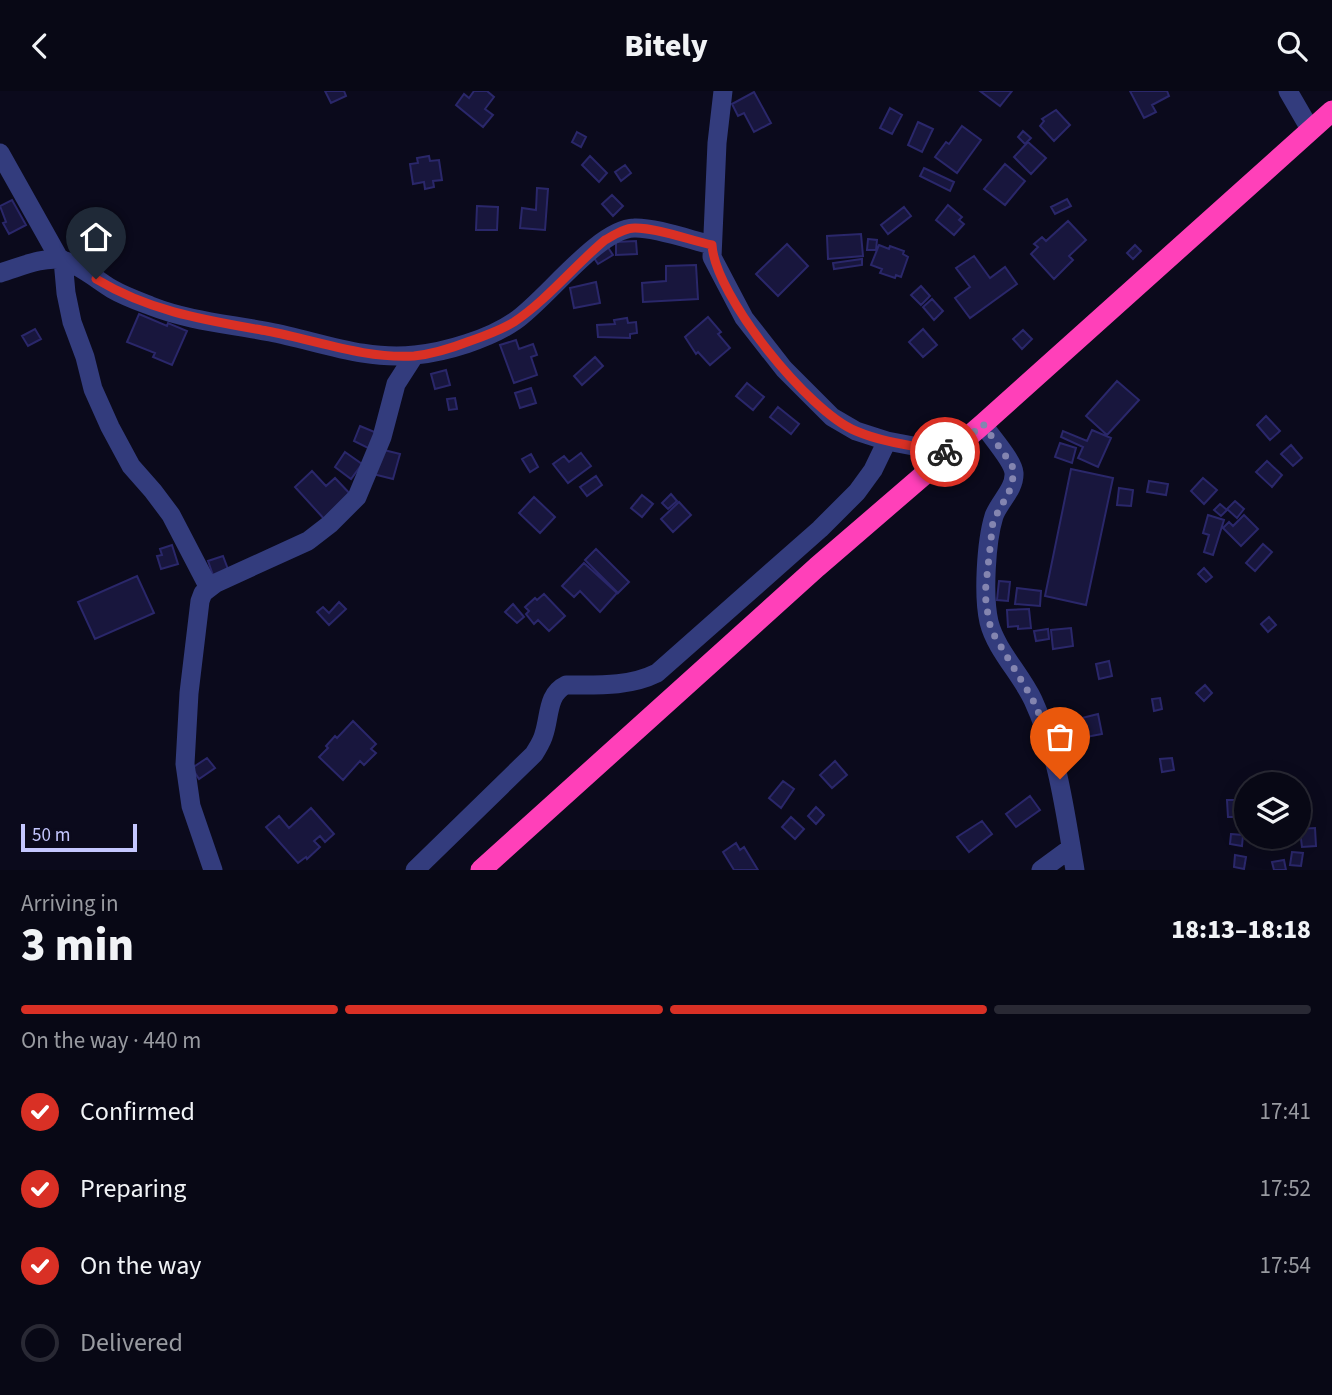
<!DOCTYPE html>
<meta charset="utf-8">
<style>
:root{--surface:#080815;--page:#11111e;--text:#f1f3f6;--muted:#989aa0;--line:#292934;--accent:#d93025}
body{margin:0;font-family:"Source Sans 3",sans-serif;background:var(--page);color:var(--text);height:100vh;display:flex;flex-direction:column;font-size:26px;white-space:nowrap}
*{box-sizing:border-box;margin:0}
p{font-size:23px;color:var(--muted)}
.icon{flex:none;width:38px;height:38px;fill:none;stroke:currentColor;stroke-width:2;stroke-linecap:round;stroke-linejoin:round}
.map{position:relative;height:779px;overflow:hidden}
.side{display:flex;flex-direction:column;background:var(--surface);flex:1}
.side>*{flex:none}
.buttons{position:absolute;left:1234px;top:681px;display:grid;gap:14px}
.buttons a{display:grid;place-items:center;width:77px;height:77px;border-radius:50%;background:var(--surface);box-shadow:0 4px 18px #0003,0 0 0 2px var(--line);font-size:35px}
.scale{position:absolute;left:21px;bottom:18px;width:116px;box-sizing:border-box;padding-left:7px;border:4px solid #c5c7ff;border-top:0;font-size:19px;line-height:24px;white-space:nowrap;color:#c5c7ff;-webkit-text-stroke:5px #0b0a1c;paint-order:stroke}
.pin{position:absolute;display:grid;place-items:center;width:60px;height:60px;color:#fff;margin:-72px -30px;border-radius:50% 50% 50% 0;rotate:-45deg;box-shadow:0 0 7px #0007}
.pin .icon{rotate:45deg}
.courier{position:absolute;display:grid;place-items:center;width:70px;height:70px;margin:-35px;border:5px solid #d93025;border-radius:50%;background:#fff;color:#222;box-shadow:0 2px 9px #0007}
.overview em{font-style:normal;font-weight:800}
.overview div{display:flex;flex-direction:column-reverse}
.overview{display:flex;align-items:center;justify-content:space-between;height:119px;padding:0 21px}
h1{font-size:46px;font-weight:800;line-height:52px}
.bar{display:grid;grid-template-columns:repeat(4,1fr);gap:10px 7px;align-content:center;height:84px;padding:0 21px}
.bar i{height:9px;border-radius:5px;background:var(--line)}
.bar .active{background:var(--accent)}
.bar p{grid-column:span 4}
ol{padding:0 21px;list-style:none}
li{display:flex;align-items:center;gap:21px;height:77px}
li p{margin-inline-start:auto}
li .icon{padding:7px;border-radius:50%;background:var(--accent);color:#fff;stroke-width:4}
li:last-child{color:var(--muted)}
li i{width:38px;height:38px;border:4px solid var(--line);border-radius:50%}
header{display:flex;justify-content:space-between;align-items:center;height:91px;padding:0 21px;background:var(--surface);font-size:32px;font-weight:800}
.map>svg:first-child{display:block}
</style>
<header><svg class="icon" aria-label="back" viewBox="0 0 24 24"><path d="M15 5l-7 7 7 7"/></svg>Bitely<svg class="icon" aria-label="search" viewBox="0 0 24 24"><circle cx="10" cy="10" r="6"/><path d="M15 15l6 6"/></svg></header>
<div class="map">
<svg width="1332" height="779" viewBox="0 0 1332 779">
<rect width="100%" height="100%" fill="#0b0a1c"/>
<path fill="#18163d" stroke="#2a276a" stroke-width="2" d="M 325,0 L 344,0 L 346,5 L 331,12 Z
M 474,0 L 487,0 L 494,6 L 485,18 L 493,24 L 483,36 L 456,14 L 464,3 L 469,7 Z
M 980,0 L 1012,0 L 1000,15 Z
M 1130,0 L 1167,0 L 1169,5 L 1152,14 L 1156,21 L 1144,27 Z
M 754,1 L 771,32 L 754,41 L 744,22 L 738,25 L 732,13 Z
M 890,17 L 902,24 L 892,43 L 880,37 Z
M 1056,19 L 1070,34 L 1054,50 L 1040,35 L 1044,30 L 1042,28 Z
M 918,31 L 933,38 L 922,61 L 908,54 Z
M 962,35 L 981,49 L 957,82 L 935,66 L 946,51 L 949,53 Z
M 1023,40 L 1031,47 L 1025,53 L 1018,46 Z
M 577,41 L 586,46 L 581,56 L 572,51 Z
M 1028,51 L 1046,67 L 1031,83 L 1014,66 Z
M 429,65 L 430,70 L 439,69 L 442,89 L 433,90 L 434,96 L 425,98 L 424,91 L 413,93 L 410,73 L 418,72 L 417,67 Z
M 590,65 L 607,82 L 599,91 L 582,74 Z
M 1005,73 L 1025,90 L 1005,114 L 984,98 Z
M 625,74 L 631,82 L 621,90 L 615,81 Z
M 924,77 L 954,91 L 950,100 L 920,85 Z
M 537,97 L 548,98 L 545,139 L 520,137 L 522,117 L 536,119 Z
M 612,104 L 623,115 L 613,125 L 602,113 Z
M 1067,108 L 1071,115 L 1055,123 L 1051,116 Z
M 12,109 L 26,134 L 9,143 L 3,132 L 6,131 L 0,115 Z
M 948,114 L 962,126 L 959,129 L 964,133 L 954,144 L 936,129 Z
M 477,115 L 498,116 L 497,139 L 476,139 Z
M 904,116 L 911,125 L 888,143 L 881,134 Z
M 1068,130 L 1086,149 L 1069,165 L 1073,169 L 1054,188 L 1031,163 L 1038,156 L 1034,153 L 1042,146 L 1046,150 Z
M 861,143 L 863,165 L 828,168 L 827,145 Z
M 868,148 L 877,149 L 876,159 L 867,159 Z
M 636,150 L 637,163 L 616,164 L 616,151 Z
M 787,153 L 808,175 L 778,205 L 756,183 Z
M 879,154 L 889,158 L 890,155 L 904,160 L 903,163 L 908,166 L 901,186 L 896,184 L 895,187 L 880,182 L 882,178 L 871,174 Z
M 1135,154 L 1141,160 L 1133,168 L 1127,162 Z
M 607,155 L 613,164 L 598,173 L 592,164 Z
M 974,165 L 990,187 L 1005,176 L 1017,193 L 970,227 L 955,207 L 970,196 L 956,177 Z
M 862,168 L 862,174 L 834,178 L 833,172 Z
M 696,174 L 698,208 L 643,211 L 642,192 L 666,190 L 666,175 Z
M 596,191 L 600,212 L 574,217 L 570,197 Z
M 921,195 L 930,205 L 921,214 L 911,204 Z
M 932,208 L 943,220 L 934,229 L 923,216 Z
M 139,223 L 167,235 L 168,232 L 187,240 L 172,274 L 153,266 L 155,262 L 127,251 Z
M 708,226 L 721,241 L 718,243 L 730,257 L 710,274 L 698,261 L 696,263 L 685,246 Z
M 627,227 L 628,232 L 636,231 L 637,242 L 630,243 L 630,247 L 598,246 L 597,234 L 615,233 L 614,229 Z
M 35,238 L 41,248 L 28,255 L 22,245 Z
M 923,238 L 937,254 L 923,266 L 909,251 Z
M 1023,239 L 1032,248 L 1022,258 L 1013,248 Z
M 516,249 L 519,258 L 533,253 L 537,264 L 531,266 L 537,284 L 514,292 L 500,254 Z
M 595,266 L 603,275 L 582,294 L 574,285 Z
M 446,279 L 450,294 L 435,298 L 431,283 Z
M 1117,290 L 1139,309 L 1107,344 L 1086,325 Z
M 747,292 L 764,306 L 753,319 L 736,305 Z
M 531,297 L 536,312 L 520,317 L 515,302 Z
M 455,307 L 457,318 L 449,319 L 447,308 Z
M 778,316 L 799,333 L 791,343 L 770,326 Z
M 1266,325 L 1280,340 L 1270,349 L 1257,334 Z
M 360,335 L 377,342 L 370,358 L 354,350 Z
M 1092,339 L 1111,347 L 1098,376 L 1078,367 L 1083,356 L 1061,346 L 1063,340 L 1087,350 Z
M 1060,352 L 1076,357 L 1072,372 L 1055,366 Z
M 1291,354 L 1302,367 L 1293,375 L 1281,363 Z
M 380,358 L 400,363 L 393,388 L 373,383 Z
M 345,361 L 362,373 L 351,388 L 335,376 Z
M 581,362 L 591,375 L 568,392 L 553,373 L 564,365 L 569,371 Z
M 531,363 L 538,376 L 530,381 L 522,368 Z
M 1267,370 L 1282,384 L 1272,396 L 1256,381 Z
M 1071,378 L 1113,387 L 1086,514 L 1045,505 Z
M 312,380 L 326,395 L 335,387 L 353,406 L 326,430 L 295,396 Z
M 596,385 L 602,394 L 587,405 L 580,396 Z
M 1203,387 L 1217,399 L 1204,413 L 1191,400 Z
M 1149,390 L 1168,393 L 1166,404 L 1147,401 Z
M 1119,397 L 1133,399 L 1131,415 L 1117,414 Z
M 671,403 L 677,410 L 668,418 L 662,412 Z
M 642,404 L 653,413 L 642,426 L 631,417 Z
M 534,406 L 555,426 L 540,442 L 519,422 Z
M 1235,410 L 1244,418 L 1237,427 L 1227,418 Z
M 679,411 L 691,424 L 673,441 L 661,428 Z
M 1220,413 L 1227,419 L 1221,425 L 1214,419 Z
M 1208,424 L 1224,429 L 1213,464 L 1204,461 L 1209,444 L 1203,442 Z
M 1244,424 L 1258,438 L 1241,455 L 1223,437 L 1229,431 L 1233,435 Z
M 1263,453 L 1272,461 L 1255,480 L 1246,472 Z
M 172,454 L 178,473 L 161,478 L 157,465 L 162,464 L 160,458 Z
M 596,458 L 629,491 L 618,502 L 585,469 Z
M 223,465 L 229,481 L 214,487 L 208,470 Z
M 584,472 L 617,502 L 600,521 L 580,500 L 574,506 L 562,495 Z
M 1204,477 L 1212,486 L 1206,491 L 1198,483 Z
M 137,485 L 154,522 L 95,548 L 78,511 Z
M 999,490 L 1010,491 L 1008,510 L 997,509 Z
M 1017,497 L 1041,500 L 1040,515 L 1015,513 Z
M 544,503 L 565,525 L 549,540 L 538,529 L 534,533 L 526,523 L 529,520 L 525,516 L 535,507 L 537,509 Z
M 339,511 L 346,518 L 329,534 L 317,521 L 323,516 L 329,522 Z
M 513,513 L 524,526 L 517,532 L 505,521 Z
M 1029,518 L 1031,537 L 1018,538 L 1018,535 L 1008,536 L 1007,519 Z
M 1269,526 L 1276,534 L 1268,541 L 1261,533 Z
M 1071,537 L 1073,555 L 1053,558 L 1051,539 Z
M 1048,538 L 1049,548 L 1036,550 L 1034,540 Z
M 1109,570 L 1112,585 L 1099,588 L 1096,573 Z
M 1205,594 L 1212,602 L 1204,610 L 1196,602 Z
M 1160,607 L 1162,618 L 1154,620 L 1152,608 Z
M 1098,623 L 1102,643 L 1070,649 L 1068,638 L 1075,637 L 1074,629 Z
M 353,630 L 376,653 L 371,658 L 376,662 L 364,674 L 360,670 L 343,689 L 319,666 L 328,657 L 326,655 L 335,645 L 337,647 Z
M 207,667 L 215,677 L 199,688 L 192,677 Z
M 1172,667 L 1174,679 L 1162,681 L 1160,668 Z
M 835,670 L 847,684 L 832,697 L 820,684 Z
M 783,690 L 794,698 L 781,717 L 769,707 Z
M 1030,705 L 1040,719 L 1016,736 L 1006,723 Z
M 1227,709 L 1242,709 L 1242,726 L 1228,726 Z
M 816,716 L 824,724 L 816,733 L 808,725 Z
M 311,717 L 334,743 L 325,751 L 320,745 L 314,750 L 320,756 L 307,768 L 306,766 L 298,772 L 266,736 L 279,725 L 289,737 Z
M 791,726 L 804,738 L 795,748 L 782,736 Z
M 982,730 L 992,743 L 969,761 L 957,746 Z
M 1315,737 L 1316,755 L 1302,756 L 1301,748 L 1297,748 L 1298,738 Z
M 1231,743 L 1243,744 L 1242,755 L 1230,753 Z
M 736,752 L 740,759 L 744,756 L 758,779 L 734,779 L 723,761 Z
M 1292,761 L 1303,762 L 1301,775 L 1290,774 Z
M 1235,764 L 1246,766 L 1244,778 L 1234,776 Z
M 1284,769 L 1286,779 L 1274,779 L 1272,771 Z"/>
<g fill="none" stroke-linecap="round" stroke-linejoin="round">
<path stroke="#333c7d" stroke-width="19" d="M 723,0 L 717,52 L 712,166 L 744,227 L 784,278 L 832,326 L 856,340 L 887,350 L 950,362
M 1288,0 L 1310,38
M 0,62 L 60,169
M 63,169 L 66,202 L 72,231 L 85,266 L 93,298 L 110,336 L 131,375 L 153,400 L 171,424 L 209,497
M 0,182 C 18,177 43,165 62,169 C 79,173 97,189 112,198 C 124,205 138,210 151,215 C 189,230 230,233 270,241 C 317,250 366,270 415,264 C 446,261 489,248 515,230 C 546,209 598,138 634,137 C 654,136 691,149 712,154
M 983,333 C 990,345 1013,369 1014,382 C 1015,398 999,411 994,425 C 986,451 983,505 989,531 C 996,559 1021,583 1033,609 C 1058,663 1065,721 1075,779
M 213,779 L 191,715 L 185,673 L 189,602 L 200,510 L 203,502 L 216,492 L 308,450 L 330,433 L 357,406 L 382,346 L 396,293 L 414,265
M 415,779 L 534,663 C 538,656 542,651 544,643 C 550,625 547,603 566,594 C 597,594 629,596 657,582 L 820,438 L 857,401 L 873,379 L 887,350
M 1041,779 L 1071,757"/>
<path stroke="#ff40b9" stroke-width="21" d="M 481,779 L 817,476 L 983,333 L 1332,20"/>
</g>
<g fill="none" stroke-linecap="round" stroke-linejoin="round">
<path stroke="#8485b0" stroke-width="7" stroke-dasharray="0 12.6" d="M 945,361 L 950,362 L 983,333 L 1012,374 L 1014,383 L 1009,401 L 993,430 L 985,503 L 989,531 L 994,544 L 1032,607 L 1044,634 L 1060,688"/>
<path stroke="#d93025" stroke-width="9" d="M 96,188 C 151,221 205,229 267,240 C 316,249 364,268 414,265 C 433,263 452,257 470,250 C 484,245 501,239 514,231 C 547,209 574,175 605,149 C 614,144 624,137 635,137 C 658,137 689,149 712,154 C 715,205 809,321 856,340 C 884,352 916,355 945,361"/>
</g>
</svg>
<div class="buttons">
<a><svg class="icon" aria-label="layers" viewBox="0 0 24 24"><path d="M12 4l9 5-9 5-9-5zM3 14l9 5 9-5"/></svg></a>
</div>
<div class="scale">50 m</div>
<div class="pin" style="left:1060px;top:688px;background:#ea580c"><svg class="icon" aria-label="bag" viewBox="0 0 24 24"><path d="M5 8h14l-1 12H6zM9 8a3 3 0 0 1 6 0"/></svg></div>
<div class="pin" style="left:96px;top:188px;background:#1f2937"><svg class="icon" aria-label="home" viewBox="0 0 24 24"><path d="M3 11l9-7 9 7M6 9v11h12V9"/></svg></div>
<div class="courier" style="left:945px;top:361px"><svg class="icon" aria-label="bike" viewBox="0 0 24 24"><circle cx="6" cy="16" r="4"/><circle cx="18" cy="16" r="4"/><path d="M6 16l4-8h5l3 8M10 8l3 8H6M13 5h3"/></svg></div>
</div>
<section class="side">
<div class="overview"><div><h1>3 min</h1><p>Arriving in</p></div><em>18:13–18:18</em></div>
<div class="bar"><i class="active"></i><i class="active"></i><i class="active"></i><i></i><p>On the way · 440 m</p></div>
<ol>
<li><svg class="icon" aria-label="check" viewBox="0 0 24 24"><path d="M5 12l5 5 9-10"/></svg>Confirmed<p>17:41</p></li>
<li><svg class="icon" aria-label="check" viewBox="0 0 24 24"><path d="M5 12l5 5 9-10"/></svg>Preparing<p>17:52</p></li>
<li><svg class="icon" aria-label="check" viewBox="0 0 24 24"><path d="M5 12l5 5 9-10"/></svg>On the way<p>17:54</p></li>
<li><i></i>Delivered</li>
</ol>
</section>
